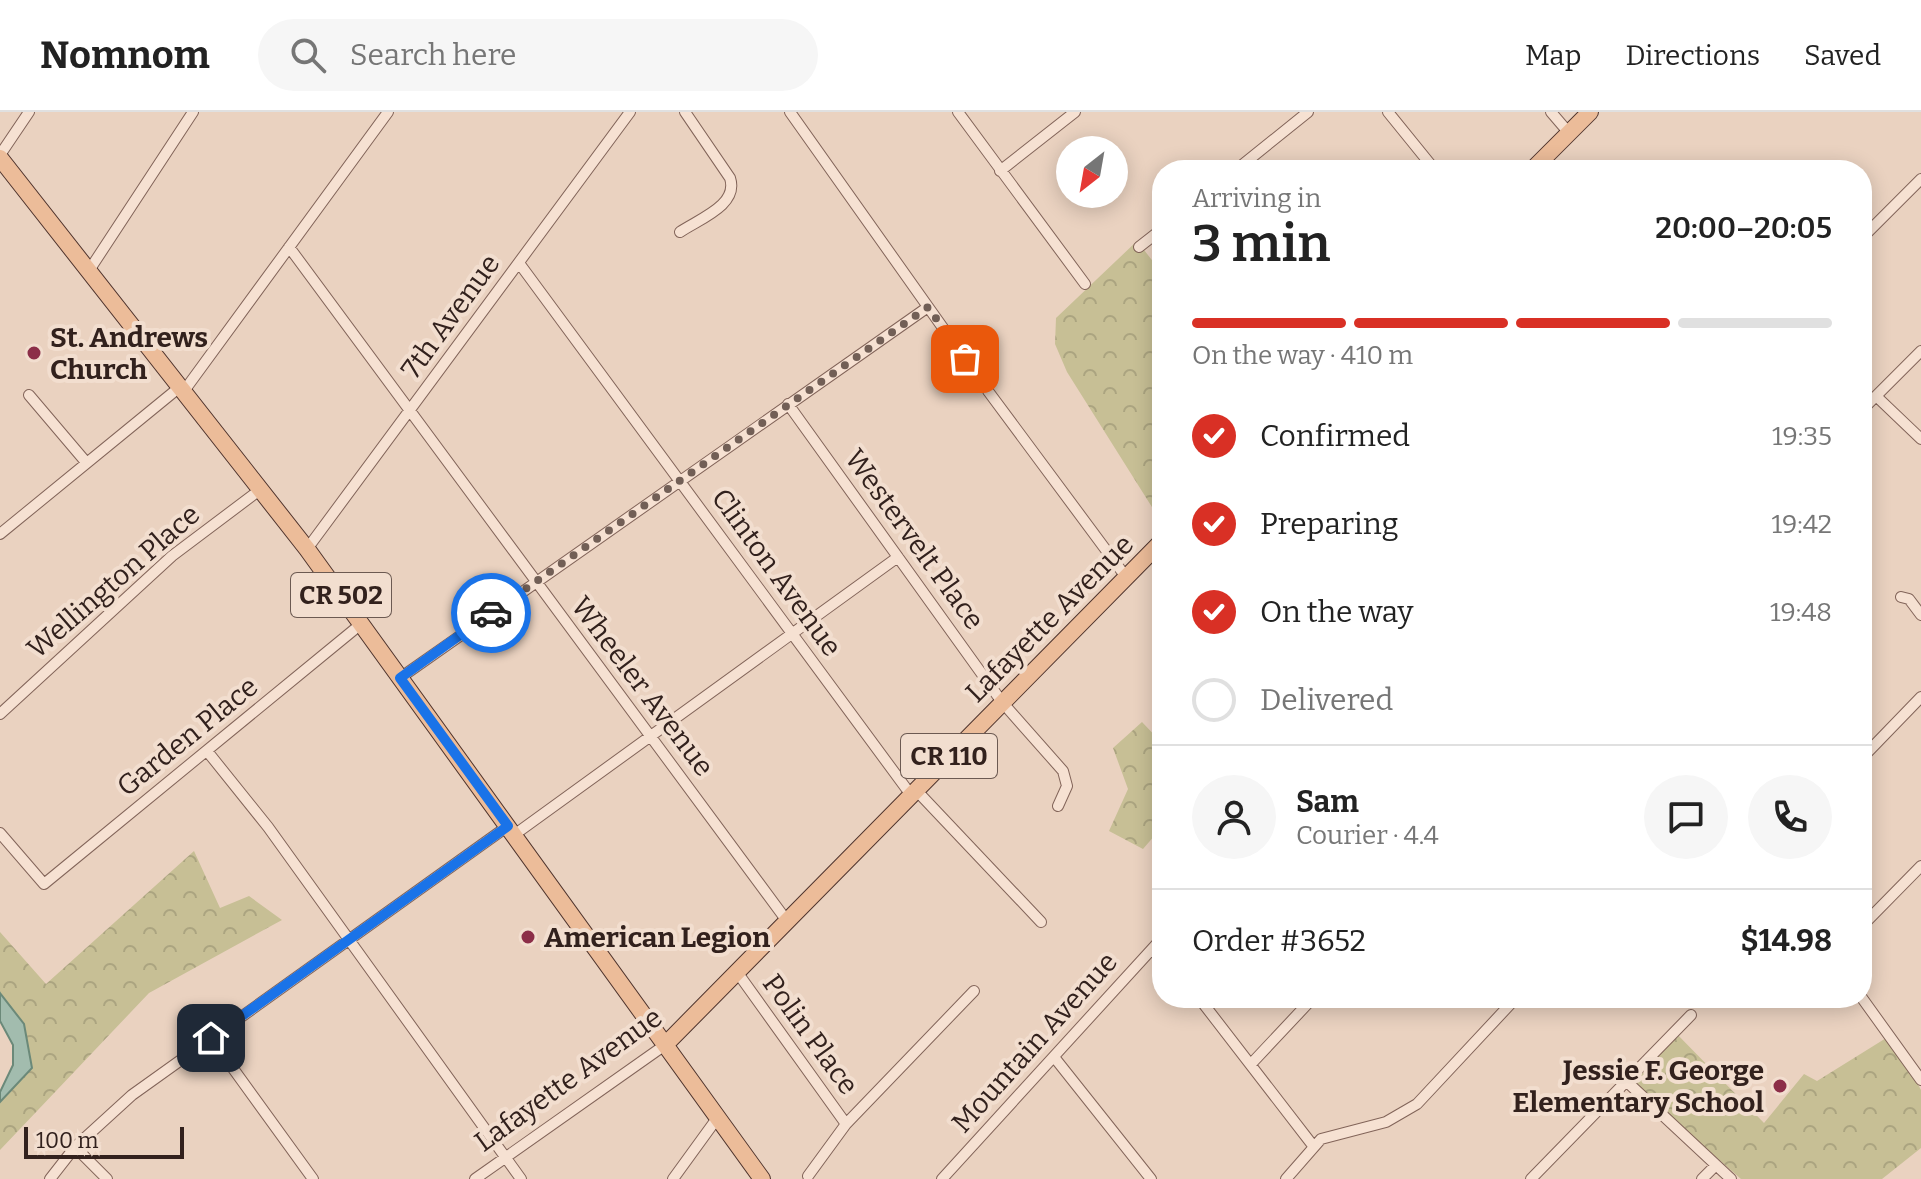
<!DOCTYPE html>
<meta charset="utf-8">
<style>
:root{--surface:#fff;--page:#f6f6f6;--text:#222;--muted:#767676;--line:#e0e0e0;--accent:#d93025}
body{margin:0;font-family:Bitter,serif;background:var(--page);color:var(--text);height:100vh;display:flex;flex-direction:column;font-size:30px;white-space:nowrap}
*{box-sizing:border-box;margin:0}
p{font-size:26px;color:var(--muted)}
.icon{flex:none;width:44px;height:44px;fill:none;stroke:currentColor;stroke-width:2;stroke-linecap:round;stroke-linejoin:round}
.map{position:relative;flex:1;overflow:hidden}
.side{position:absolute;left:1152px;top:48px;width:720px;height:848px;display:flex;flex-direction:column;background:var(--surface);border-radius:32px;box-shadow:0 4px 20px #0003}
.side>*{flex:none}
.needle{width:52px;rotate:211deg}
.controls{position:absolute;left:1056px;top:24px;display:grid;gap:16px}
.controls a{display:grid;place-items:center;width:72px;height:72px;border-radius:50%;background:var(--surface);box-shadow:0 4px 20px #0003;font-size:40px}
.scale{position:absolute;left:24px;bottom:20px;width:160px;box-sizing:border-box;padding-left:8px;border:4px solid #32211d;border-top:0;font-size:22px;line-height:28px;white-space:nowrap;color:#32211d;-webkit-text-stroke:6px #f2decf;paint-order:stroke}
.pin{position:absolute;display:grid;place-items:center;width:68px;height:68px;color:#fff;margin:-34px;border-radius:16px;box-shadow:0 4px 12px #0006}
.courier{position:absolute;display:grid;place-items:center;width:80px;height:80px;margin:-40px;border:6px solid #1a73e8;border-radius:50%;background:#fff;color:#222;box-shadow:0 2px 10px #0007}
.overview em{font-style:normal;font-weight:600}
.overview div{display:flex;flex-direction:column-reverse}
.overview{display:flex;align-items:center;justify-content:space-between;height:136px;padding:0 40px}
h1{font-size:52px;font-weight:600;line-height:60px}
.bar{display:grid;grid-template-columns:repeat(4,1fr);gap:12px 8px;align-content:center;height:96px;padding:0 40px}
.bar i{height:10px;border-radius:6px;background:var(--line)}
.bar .active{background:var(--accent)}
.bar p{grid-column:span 4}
.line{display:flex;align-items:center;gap:20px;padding:0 40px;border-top:2px solid var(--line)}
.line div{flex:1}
.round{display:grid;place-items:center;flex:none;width:84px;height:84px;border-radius:42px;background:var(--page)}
ol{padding:0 40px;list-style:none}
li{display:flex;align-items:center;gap:24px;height:88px}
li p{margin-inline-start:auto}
li .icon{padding:8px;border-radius:50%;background:var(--accent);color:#fff;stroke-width:4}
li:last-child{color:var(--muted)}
li i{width:44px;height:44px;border:4px solid var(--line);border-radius:50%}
header{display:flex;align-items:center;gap:48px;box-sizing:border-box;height:112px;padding:0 40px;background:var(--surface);border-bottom:2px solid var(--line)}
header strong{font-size:38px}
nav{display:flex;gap:44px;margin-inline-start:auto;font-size:28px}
.search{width:560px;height:72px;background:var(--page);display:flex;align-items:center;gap:20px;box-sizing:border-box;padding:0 28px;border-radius:44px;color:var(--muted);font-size:30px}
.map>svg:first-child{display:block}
</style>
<header>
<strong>Nomnom</strong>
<div class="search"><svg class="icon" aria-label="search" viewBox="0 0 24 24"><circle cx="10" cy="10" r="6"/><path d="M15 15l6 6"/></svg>Search here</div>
<nav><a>Map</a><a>Directions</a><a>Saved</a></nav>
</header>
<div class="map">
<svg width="1921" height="1067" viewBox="0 0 1921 1067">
<defs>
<pattern id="forest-crowns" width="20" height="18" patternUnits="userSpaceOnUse" patternTransform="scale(2)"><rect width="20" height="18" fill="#c7bf95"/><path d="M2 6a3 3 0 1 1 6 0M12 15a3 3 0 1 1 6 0" fill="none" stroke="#aba480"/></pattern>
</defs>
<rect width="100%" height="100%" fill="#ead2c0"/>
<path fill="url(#forest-crowns)" d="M 1137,129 L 1162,161 L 1162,411 L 1067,260 L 1055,232 L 1056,206 Z
M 1142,610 L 1162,631 L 1162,715 L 1143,737 L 1109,719 L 1128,677 L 1113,636 Z
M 194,739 L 220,796 L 249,784 L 282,808 L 149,881 L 0,1038 L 0,990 L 32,956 L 24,912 L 0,881 L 0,820 L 46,872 Z
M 1672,917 L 1764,1011 L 1804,962 L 1817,969 L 1891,923 L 1921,978 L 1921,1036 L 1882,1067 L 1741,1067 L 1629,969 Z"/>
<path fill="#a2bcae" stroke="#6b8979" stroke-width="2" d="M 0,881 L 24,912 L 32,956 L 0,990 L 0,980 L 13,953 L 13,933 L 0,909 Z"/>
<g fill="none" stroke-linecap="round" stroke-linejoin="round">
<g stroke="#826459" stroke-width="12">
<path id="street" d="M 790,0 L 965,247
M 958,0 L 1085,172
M 1388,0 L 1435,58
M 1551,0 L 1569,21
M 0,43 L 29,0
M 1236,58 L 1308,0
M 1000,59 L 1075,0
M 680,120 C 699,107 739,93 730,66 L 685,0
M 1862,126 L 1921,67
M 289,135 L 787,809
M 1139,135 L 1162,117
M 519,151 L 911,683
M 90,157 L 193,0
M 184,279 L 388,0
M 988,279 L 1126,465
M 29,283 L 85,349
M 1876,284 L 1921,327
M 788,292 L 1002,590 L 1063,659 L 1067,674 L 1058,694
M 1862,298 L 1921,239
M 0,422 L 181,274
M 307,437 L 630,0
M 1901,485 L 1909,487 L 1921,503
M 400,566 L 928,195
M 0,602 L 172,444 L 261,377
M 207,639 L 268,715 L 521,1067
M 1862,646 L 1921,585
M 916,678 L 1041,810
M 0,721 L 44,772 L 361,512
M 514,723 L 898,445
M 1862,814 L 1921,754
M 1152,837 L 1162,847
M 737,860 L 846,1012
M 1199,886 L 1314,1035
M 1862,886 L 1921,968
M 211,926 L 313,1067
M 1054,945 L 1151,1067
M 1251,952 L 1313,886
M 1625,968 L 1731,1067
M 75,1035 L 107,1067
M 808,1064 L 846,1012 L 974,879
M 50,1067 L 75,1035 L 132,983 L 508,714
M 475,1067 L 665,933
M 673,1067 L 718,1005
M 942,1067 L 1162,826
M 1286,1067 L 1321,1027 L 1386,1010 L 1417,992 L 1516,886
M 1531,1067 L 1691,903
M 1702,1067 L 1716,1053"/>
</g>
<g stroke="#4f342d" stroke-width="18">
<path id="primary" d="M 0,46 L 307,437 L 762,1067
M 1532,58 L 1590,0
M 665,933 L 1162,429"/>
</g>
<use href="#street" stroke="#f6e1d2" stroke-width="10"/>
<use href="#primary" stroke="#ecbc99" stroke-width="16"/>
</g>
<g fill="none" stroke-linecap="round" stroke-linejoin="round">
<path stroke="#725f56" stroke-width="8" stroke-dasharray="0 14.4" d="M 491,501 L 928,195 L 965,247"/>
<path stroke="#1a73e8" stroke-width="10" d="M 211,926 L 508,714 L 400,566 L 491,501"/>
</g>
<g fill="#8c2e48" stroke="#f2decf" stroke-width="3">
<circle cx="34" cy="241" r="8"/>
<circle cx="528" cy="825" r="8"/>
<circle cx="1780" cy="974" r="8"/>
</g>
<g text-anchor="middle" stroke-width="8" stroke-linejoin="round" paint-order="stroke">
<g fill="#f2decf" stroke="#6c5a52" stroke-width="2">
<rect x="291" y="461" width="100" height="44" rx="6"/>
<rect x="901" y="622" width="96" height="44" rx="6"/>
</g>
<g font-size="26" font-weight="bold" fill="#32211d">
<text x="341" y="492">CR 502</text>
<text x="949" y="653">CR 110</text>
</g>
<g font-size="28" fill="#32211d" stroke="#f2decf">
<text transform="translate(450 204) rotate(-54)" y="10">7th Avenue</text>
<text transform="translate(915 427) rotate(54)" y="10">Westervelt Place</text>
<text transform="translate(777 460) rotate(54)" y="10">Clinton Avenue</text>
<text transform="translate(113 469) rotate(-41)" y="10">Wellington Place</text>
<text transform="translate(1049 506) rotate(-45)" y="10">Lafayette Avenue</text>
<text transform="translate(643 574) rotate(53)" y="10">Wheeler Avenue</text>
<text transform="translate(187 624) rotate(-39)" y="10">Garden Place</text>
<text transform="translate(811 922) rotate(54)" y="10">Polin Place</text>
<text transform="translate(1034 930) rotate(-48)" y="10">Mountain Avenue</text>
<text transform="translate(568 967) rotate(-36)" y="10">Lafayette Avenue</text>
</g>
<g font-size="28" font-weight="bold" fill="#32211d" stroke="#f2decf" text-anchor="start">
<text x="50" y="235">St. Andrews<tspan x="50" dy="32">Church</tspan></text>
<text x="544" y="835">American Legion</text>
<text x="1764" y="968" text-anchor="end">Jessie F. George<tspan x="1764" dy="32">Elementary School</tspan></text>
</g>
</g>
</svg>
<div class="controls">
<a><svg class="needle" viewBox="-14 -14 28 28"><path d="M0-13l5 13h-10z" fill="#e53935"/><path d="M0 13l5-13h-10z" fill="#767676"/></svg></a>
</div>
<div class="scale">100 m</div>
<div class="pin" style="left:965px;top:247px;background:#ea580c"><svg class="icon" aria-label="bag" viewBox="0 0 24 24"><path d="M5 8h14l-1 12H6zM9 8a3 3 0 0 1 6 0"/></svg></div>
<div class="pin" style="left:211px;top:926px;background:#1f2937"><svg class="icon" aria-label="home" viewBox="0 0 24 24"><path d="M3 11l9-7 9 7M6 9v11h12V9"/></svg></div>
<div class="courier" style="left:491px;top:501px"><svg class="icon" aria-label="car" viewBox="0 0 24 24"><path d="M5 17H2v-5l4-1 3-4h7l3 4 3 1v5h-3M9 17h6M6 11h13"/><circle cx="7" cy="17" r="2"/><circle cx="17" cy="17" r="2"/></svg></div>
<section class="side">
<div class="overview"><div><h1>3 min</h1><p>Arriving in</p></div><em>20:00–20:05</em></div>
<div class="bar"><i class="active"></i><i class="active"></i><i class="active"></i><i></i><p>On the way · 410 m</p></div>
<ol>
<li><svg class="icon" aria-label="check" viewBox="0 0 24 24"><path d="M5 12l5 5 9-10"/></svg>Confirmed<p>19:35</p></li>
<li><svg class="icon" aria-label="check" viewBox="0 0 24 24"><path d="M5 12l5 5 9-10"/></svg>Preparing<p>19:42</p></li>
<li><svg class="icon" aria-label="check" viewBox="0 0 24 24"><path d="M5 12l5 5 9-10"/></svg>On the way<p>19:48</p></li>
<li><i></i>Delivered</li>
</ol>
<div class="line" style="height:144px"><a class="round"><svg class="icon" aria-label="person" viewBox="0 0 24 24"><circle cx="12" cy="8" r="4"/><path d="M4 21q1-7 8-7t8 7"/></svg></a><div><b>Sam</b><p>Courier · 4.4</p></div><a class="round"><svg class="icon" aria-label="chat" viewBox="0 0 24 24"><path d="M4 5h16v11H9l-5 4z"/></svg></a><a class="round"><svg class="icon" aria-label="phone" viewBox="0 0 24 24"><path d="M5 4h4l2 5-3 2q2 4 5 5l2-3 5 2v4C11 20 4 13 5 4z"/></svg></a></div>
<div class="line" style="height:104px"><div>Order #3652</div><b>$14.98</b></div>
</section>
</div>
